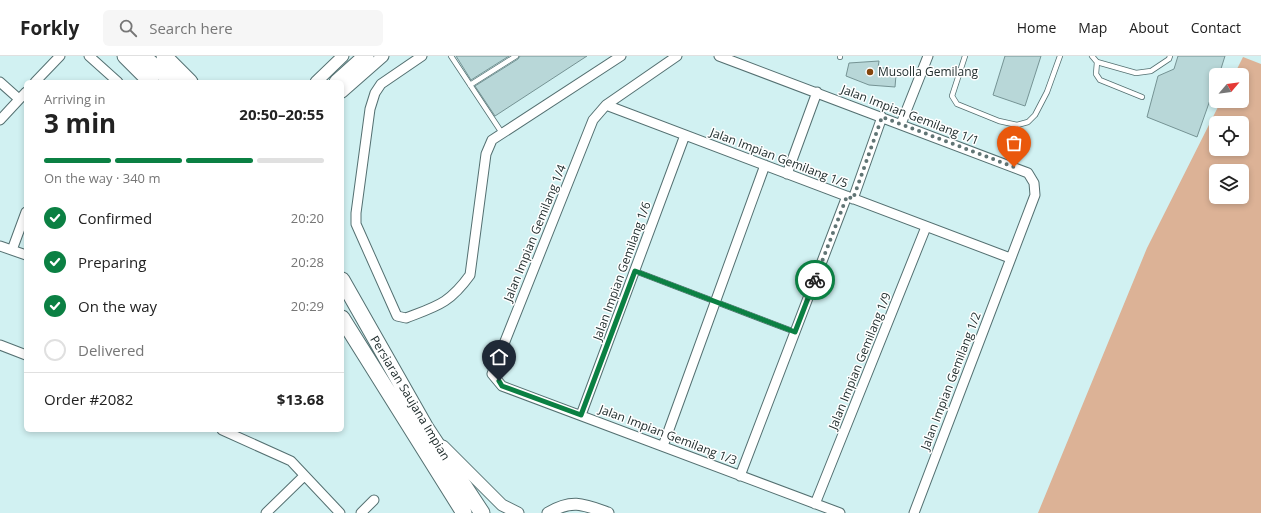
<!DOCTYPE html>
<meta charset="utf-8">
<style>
:root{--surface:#fff;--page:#f6f6f6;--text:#222;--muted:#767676;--line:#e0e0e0;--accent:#0b8043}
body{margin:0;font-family:"Open Sans",sans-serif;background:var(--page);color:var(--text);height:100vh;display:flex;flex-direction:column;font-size:15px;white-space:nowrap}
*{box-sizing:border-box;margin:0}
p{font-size:13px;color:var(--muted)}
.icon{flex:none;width:22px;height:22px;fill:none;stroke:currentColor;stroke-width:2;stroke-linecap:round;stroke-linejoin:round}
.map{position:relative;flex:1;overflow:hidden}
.side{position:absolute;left:24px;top:24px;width:320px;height:352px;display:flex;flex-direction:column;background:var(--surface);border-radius:6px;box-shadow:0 2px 6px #0003}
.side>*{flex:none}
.needle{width:26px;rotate:61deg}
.controls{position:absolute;left:1209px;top:12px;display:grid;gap:8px}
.controls a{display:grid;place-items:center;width:40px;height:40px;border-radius:6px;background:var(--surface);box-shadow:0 2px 6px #0003;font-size:20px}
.pin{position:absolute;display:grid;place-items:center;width:34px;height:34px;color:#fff;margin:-41px -17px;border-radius:50% 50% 50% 0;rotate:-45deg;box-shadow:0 0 4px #0007}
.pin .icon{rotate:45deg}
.courier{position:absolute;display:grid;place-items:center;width:40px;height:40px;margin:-20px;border:3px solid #0b8043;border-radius:50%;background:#fff;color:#222;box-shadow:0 1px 5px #0007}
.overview em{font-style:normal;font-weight:700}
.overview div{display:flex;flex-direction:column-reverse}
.overview{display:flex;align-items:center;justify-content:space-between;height:68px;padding:0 20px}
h1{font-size:26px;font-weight:700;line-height:30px}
.bar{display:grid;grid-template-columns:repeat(4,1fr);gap:6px 4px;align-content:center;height:48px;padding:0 20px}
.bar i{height:5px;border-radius:3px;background:var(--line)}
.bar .on{background:var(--accent)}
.bar p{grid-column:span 4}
.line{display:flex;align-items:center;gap:10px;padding:0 20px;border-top:1px solid var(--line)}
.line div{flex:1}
ol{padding:0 20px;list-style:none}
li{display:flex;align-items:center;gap:12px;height:44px}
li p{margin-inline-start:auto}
li .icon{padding:4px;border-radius:50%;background:var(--accent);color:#fff;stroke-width:4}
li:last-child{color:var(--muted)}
li i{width:22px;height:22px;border:2px solid var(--line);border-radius:50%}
header{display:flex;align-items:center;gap:24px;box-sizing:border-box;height:56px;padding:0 20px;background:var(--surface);border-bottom:1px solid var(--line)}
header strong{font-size:19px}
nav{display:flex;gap:22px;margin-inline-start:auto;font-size:14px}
.search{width:280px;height:36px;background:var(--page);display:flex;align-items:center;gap:10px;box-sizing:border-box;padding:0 14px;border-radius:6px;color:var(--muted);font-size:15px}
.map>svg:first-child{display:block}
</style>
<header>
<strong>Forkly</strong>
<div class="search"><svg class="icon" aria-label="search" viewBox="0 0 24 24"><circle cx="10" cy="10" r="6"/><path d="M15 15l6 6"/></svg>Search here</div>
<nav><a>Home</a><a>Map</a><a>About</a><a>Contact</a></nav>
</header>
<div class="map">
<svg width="1261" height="457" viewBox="0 0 1261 457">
<rect width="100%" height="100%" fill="#d1f1f2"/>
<path fill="#dcb296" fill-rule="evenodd" d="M 1243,1 L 1261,8 L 1261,457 L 1038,457 L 1147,192 L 1221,45 L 1242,45 L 1242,19 L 1234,19 ZM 1216,67 L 1242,67 L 1242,93 L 1216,93 ZM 1216,115 L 1242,115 L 1242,141 L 1216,141 Z"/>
<path fill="#b8d7d8" stroke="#759394" d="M 456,0 L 509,0 L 471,24 Z
M 520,0 L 587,0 L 495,60 L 475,30 L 518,3 Z
M 1005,0 L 1041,0 L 1025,50 L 993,39 Z
M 1178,0 L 1225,0 L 1219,19 L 1216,19 L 1216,27 L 1197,81 L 1147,61 L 1158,20 L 1174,13 Z
M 879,5 L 878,12 L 890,12 L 896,19 L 895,31 L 869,29 L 846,20 L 849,7 Z"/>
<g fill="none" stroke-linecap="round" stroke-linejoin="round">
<g stroke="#547071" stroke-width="6">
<path id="service" d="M 451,0 L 502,77
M 965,0 L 952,40 L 957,48 L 999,65 L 1017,69 L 1028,66 L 1035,59 L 1047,36 L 1060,0
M 1092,0 L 1097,6 L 1136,17 L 1151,15 L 1169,3 L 1170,0
M 840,1 L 840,0
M 1097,6 L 1096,18 L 1100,24 L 1142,41
M 470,29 L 516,0
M 635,215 L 795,276"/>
</g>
<g stroke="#547071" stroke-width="11">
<path id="minor" d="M 89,0 L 118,26
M 422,0 L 381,28 L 375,37 L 370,53 L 356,157 L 356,168 L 397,260 L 406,262 C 437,250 449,248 470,219 L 486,98 L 492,84 L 621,0
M 677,0 L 606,49 L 593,64 L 492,318 L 502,330 L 840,457
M 719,0 L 1028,117 L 1034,127 L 1035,139 L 914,457
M 0,26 L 19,43
M 35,26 L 60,0
M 606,49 L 1010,202
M 0,64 L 26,36
M 901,68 L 928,0
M 787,118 L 817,36
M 853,143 L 882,61
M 0,190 L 26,199
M 12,194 L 26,156
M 0,289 L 26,299
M 581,359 L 685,79
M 222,374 L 291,405 L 340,457
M 663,390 L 765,109
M 740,420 L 847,140
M 815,448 L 926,171
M 266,457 L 304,420
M 361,457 L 374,444"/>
</g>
<g stroke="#547071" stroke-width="13">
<path id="tertiary" d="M 316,26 L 343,0
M 342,36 L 383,0
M 443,390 L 502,449 L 518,457
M 548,457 C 572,443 583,448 608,457"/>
</g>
<g stroke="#547071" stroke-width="17">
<path id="trunk" d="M 125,0 L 151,26
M 143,0 L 172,26
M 164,0 L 190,26
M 337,26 L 366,0
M 342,224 L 426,372 L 482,457
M 342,262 L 464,457"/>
</g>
<use href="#service" stroke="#fff" stroke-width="4.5"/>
<use href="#minor" stroke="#fff" stroke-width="9"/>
<use href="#tertiary" stroke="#fff" stroke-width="11"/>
<use href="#trunk" stroke="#fff" stroke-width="15"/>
</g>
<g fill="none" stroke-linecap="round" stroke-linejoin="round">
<path stroke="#607474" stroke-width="4" stroke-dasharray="0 7.2" d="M 815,224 L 847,140 L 853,143 L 882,61 L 1014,111"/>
<path stroke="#0b8043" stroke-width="5" d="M 499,325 L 502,330 L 581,359 L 635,215 L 795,276 L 815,224"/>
</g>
<circle fill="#85450c" stroke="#fff" stroke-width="1.5" cx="870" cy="16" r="4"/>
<g text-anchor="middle" stroke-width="3" stroke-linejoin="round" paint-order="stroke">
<g font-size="12" fill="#233030" stroke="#fff" text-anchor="start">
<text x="878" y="20">Musolla Gemilang</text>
</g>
<g font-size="12" fill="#233030" stroke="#fff">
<text transform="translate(910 59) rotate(21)" y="4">Jalan Impian Gemilang 1/1</text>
<text transform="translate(779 102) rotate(21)" y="4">Jalan Impian Gemilang 1/5</text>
<text transform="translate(535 177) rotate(-68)" y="4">Jalan Impian Gemilang 1/4</text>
<text transform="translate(622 215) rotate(-70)" y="4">Jalan Impian Gemilang 1/6</text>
<text transform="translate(860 305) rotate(-68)" y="4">Jalan Impian Gemilang 1/9</text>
<text transform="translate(951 325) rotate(-69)" y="4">Jalan Impian Gemilang 1/2</text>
<text transform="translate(410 342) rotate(59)" y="4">Persiaran Saujana Impian</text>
<text transform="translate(668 379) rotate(21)" y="4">Jalan Impian Gemilang 1/3</text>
</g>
</g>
</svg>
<div class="controls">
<a><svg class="needle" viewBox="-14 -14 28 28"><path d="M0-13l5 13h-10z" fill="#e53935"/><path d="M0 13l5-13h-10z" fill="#767676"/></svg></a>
<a><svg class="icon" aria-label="locate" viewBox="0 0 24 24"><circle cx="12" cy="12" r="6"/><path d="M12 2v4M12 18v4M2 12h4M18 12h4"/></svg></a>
<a><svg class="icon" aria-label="layers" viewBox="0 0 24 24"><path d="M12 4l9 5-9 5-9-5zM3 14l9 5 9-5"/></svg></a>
</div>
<div class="pin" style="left:1014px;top:111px;background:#ea580c"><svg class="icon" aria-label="bag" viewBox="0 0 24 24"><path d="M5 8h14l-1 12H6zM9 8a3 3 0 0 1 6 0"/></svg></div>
<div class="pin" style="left:499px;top:325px;background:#1f2937"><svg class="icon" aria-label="home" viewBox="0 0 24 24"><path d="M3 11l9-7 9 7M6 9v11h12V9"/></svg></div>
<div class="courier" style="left:815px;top:224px"><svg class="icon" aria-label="bike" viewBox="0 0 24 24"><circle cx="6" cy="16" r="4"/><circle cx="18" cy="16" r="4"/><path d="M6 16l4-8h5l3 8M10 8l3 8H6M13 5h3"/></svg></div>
<section class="side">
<div class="overview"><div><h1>3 min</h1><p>Arriving in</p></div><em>20:50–20:55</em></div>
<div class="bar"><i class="on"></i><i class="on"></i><i class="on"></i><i></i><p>On the way · 340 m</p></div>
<ol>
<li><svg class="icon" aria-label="check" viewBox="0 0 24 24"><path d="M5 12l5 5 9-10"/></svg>Confirmed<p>20:20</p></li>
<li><svg class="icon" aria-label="check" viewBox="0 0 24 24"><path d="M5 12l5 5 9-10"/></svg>Preparing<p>20:28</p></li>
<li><svg class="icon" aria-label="check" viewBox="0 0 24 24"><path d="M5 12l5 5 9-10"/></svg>On the way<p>20:29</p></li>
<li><i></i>Delivered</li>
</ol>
<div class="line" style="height:52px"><div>Order #2082</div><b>$13.68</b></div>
</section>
</div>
